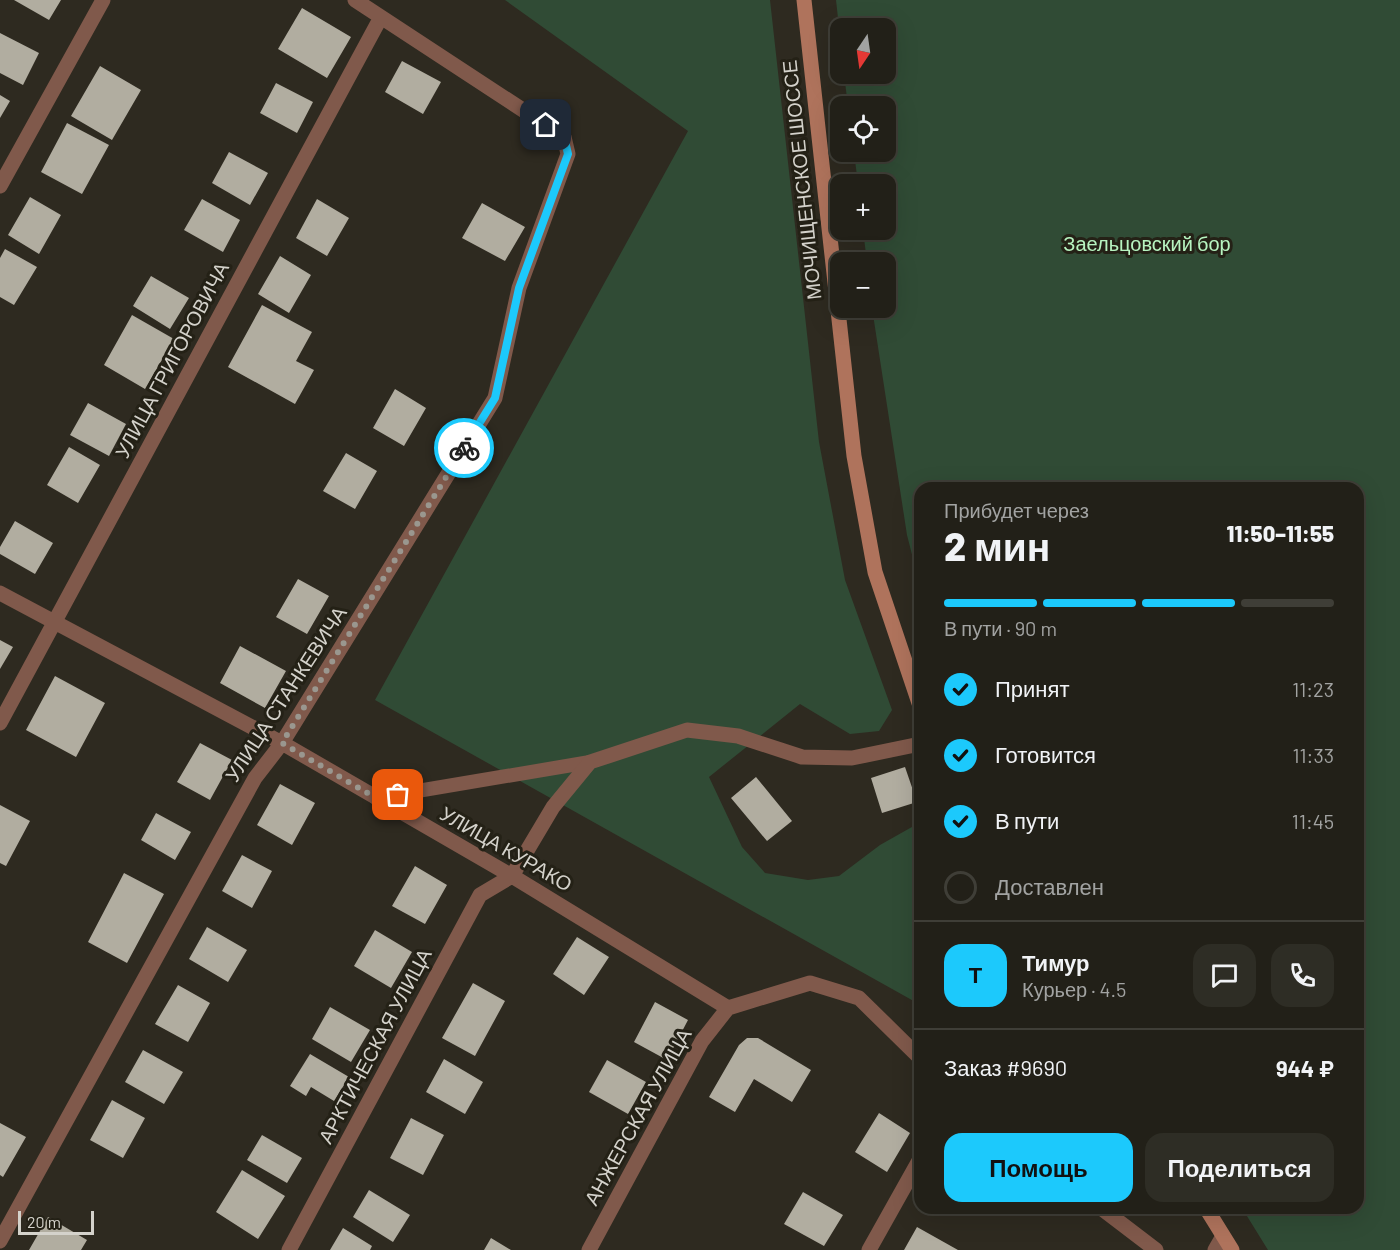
<!DOCTYPE html>
<html lang="ru">
<meta charset="utf-8">
<style>
:root{--surface:#222018;--page:#2e2d25;--text:#f1f3f6;--muted:#a2a3a2;--line:#3f3e37;--accent:#1cc9fc}
body{margin:0;font-family:Barlow,sans-serif;background:var(--page);color:var(--text);height:100vh;display:flex;flex-direction:column;font-size:22px;white-space:nowrap}
*{box-sizing:border-box;margin:0}
p{font-size:20px;color:var(--muted)}
.icon{flex:none;width:33px;height:33px;fill:none;stroke:currentColor;stroke-width:2;stroke-linecap:round;stroke-linejoin:round}
.map{position:relative;flex:1;overflow:hidden}
.side{position:absolute;left:914px;top:482px;width:450px;height:732px;display:flex;flex-direction:column;background:var(--surface);border-radius:18px;box-shadow:0 6px 24px #0002,0 0 0 2px var(--line)}
.side>*{flex:none}
.needle{width:39px;rotate:193deg}
.fabs{position:absolute;left:830px;top:18px;display:grid;gap:12px}
.fabs a{display:grid;place-items:center;width:66px;height:66px;border-radius:12px;background:var(--surface);box-shadow:0 6px 24px #0002,0 0 0 2px var(--line);font-size:30px}
.scale{position:absolute;left:18px;bottom:15px;width:76px;box-sizing:border-box;padding-left:6px;border:3px solid #d4d2cb;border-top:0;font-size:16px;line-height:21px;white-space:nowrap;color:#d4d2cb;-webkit-text-stroke:4px #242116;paint-order:stroke}
.pin{position:absolute;display:grid;place-items:center;width:51px;height:51px;color:#fff;margin:-26px;border-radius:12px;box-shadow:0 3px 9px #0006}
.courier{position:absolute;display:grid;place-items:center;width:60px;height:60px;margin:-30px;border:4px solid #1cc9fc;border-radius:50%;background:#fff;color:#222;box-shadow:0 2px 8px #0007}
.overview em{font-style:normal;font-weight:800}
.overview div{display:flex;flex-direction:column-reverse}
.overview{display:flex;align-items:center;justify-content:space-between;height:102px;padding:0 30px}
h1{font-size:39px;font-weight:800;line-height:45px}
.bar{display:grid;grid-template-columns:repeat(4,1fr);gap:9px 6px;align-content:center;height:72px;padding:0 30px}
.bar i{height:8px;border-radius:4px;background:var(--line)}
.bar .active{background:var(--accent)}
.bar p{grid-column:span 4}
.line{display:flex;align-items:center;gap:15px;padding:0 30px;border-top:2px solid var(--line)}
.line div{flex:1}
.round{display:grid;place-items:center;flex:none;width:63px;height:63px;border-radius:18px;background:var(--page)}
ol{padding:0 30px;list-style:none}
li{display:flex;align-items:center;gap:18px;height:66px}
li p{margin-inline-start:auto}
li .icon{padding:6px;border-radius:50%;background:var(--accent);color:#111;stroke-width:4}
li:last-child{color:var(--muted)}
li i{width:33px;height:33px;border:3px solid var(--line);border-radius:50%}
.cta{display:flex;gap:12px;margin-top:auto;padding:12px 30px}
.cta a{flex:1;height:69px;border-radius:18px;background:var(--accent);color:#111;font-size:24px;font-weight:800;line-height:69px;text-align:center}
.cta a+a{background:var(--page);color:var(--text)}
.map>svg:first-child{display:block}
</style>
<div class="map">
<svg width="1400" height="1250" viewBox="0 0 1400 1250">
<rect width="100%" height="100%" fill="#2e2a20"/>
<path fill="#304b35" d="M 505,0 L 770,0 L 819,442 L 845,580 L 892,710 L 879,731 L 850,734 L 800,704 L 709,777 L 742,847 L 765,873 L 808,880 L 839,876 L 880,845 L 919,823 L 919,1004 L 375,700 L 688,131 Z
M 836,0 L 1400,0 L 1400,1250 L 1268,1250 L 1242,1208 L 1358,1208 L 1358,488 L 920,488 L 919,582 L 907,535 L 872,308 L 885,308 L 885,262 L 867,262 L 863,230 L 885,230 L 885,184 L 858,184 L 854,152 L 885,152 L 885,106 L 848,106 L 844,74 L 885,74 L 885,28 L 840,28 L 840,36 Z"/>
<path fill="#b1ada0" d="M 14,0 L 61,0 L 49,20 Z
M 302,8 L 351,37 L 327,78 L 278,49 Z
M 0,33 L 39,53 L 23,85 L 0,73 Z
M 402,61 L 441,82 L 423,114 L 385,92 Z
M 100,66 L 141,90 L 112,140 L 71,116 Z
M 276,83 L 313,102 L 297,133 L 260,113 Z
M 0,95 L 10,101 L 0,118 Z
M 67,123 L 109,145 L 82,194 L 41,172 Z
M 229,152 L 268,173 L 250,205 L 212,183 Z
M 30,197 L 61,215 L 39,254 L 8,235 Z
M 202,199 L 240,220 L 223,252 L 184,230 Z
M 317,199 L 349,218 L 327,256 L 296,238 Z
M 482,203 L 525,227 L 505,261 L 462,238 Z
M 5,249 L 37,267 L 14,305 L 0,297 L 0,258 Z
M 280,256 L 311,275 L 289,313 L 258,294 Z
M 151,276 L 189,298 L 170,329 L 133,306 Z
M 262,305 L 312,332 L 296,361 L 314,370 L 295,404 L 228,367 Z
M 132,315 L 174,339 L 145,389 L 104,365 Z
M 395,389 L 426,408 L 404,446 L 373,428 Z
M 88,403 L 126,424 L 109,456 L 70,435 Z
M 69,447 L 100,465 L 78,503 L 47,485 Z
M 346,453 L 377,471 L 355,509 L 323,491 Z
M 15,521 L 53,543 L 35,574 L 0,554 L 0,547 Z
M 298,579 L 329,596 L 307,634 L 276,617 Z
M 0,640 L 13,647 L 0,669 Z
M 240,646 L 286,671 L 265,708 L 220,683 Z
M 55,676 L 105,703 L 76,757 L 26,730 Z
M 200,743 L 232,760 L 210,800 L 177,782 Z
M 905,767 L 917,802 L 882,813 L 871,778 Z
M 756,777 L 792,821 L 767,841 L 731,798 Z
M 280,784 L 315,803 L 292,845 L 257,825 Z
M 0,805 L 30,821 L 6,866 L 0,863 Z
M 156,813 L 191,832 L 175,860 L 141,840 Z
M 242,855 L 272,871 L 252,908 L 222,891 Z
M 415,866 L 447,885 L 425,924 L 392,906 Z
M 124,873 L 164,894 L 127,963 L 88,942 Z
M 207,927 L 247,950 L 228,982 L 189,959 Z
M 375,930 L 412,952 L 391,988 L 354,966 Z
M 577,937 L 609,957 L 584,995 L 553,974 Z
M 473,983 L 505,1001 L 475,1056 L 442,1038 Z
M 178,985 L 210,1003 L 188,1042 L 155,1024 Z
M 655,1002 L 688,1020 L 667,1060 L 634,1042 Z
M 330,1007 L 370,1030 L 351,1062 L 312,1039 Z
M 747,1038 L 758,1038 L 811,1070 L 792,1102 L 754,1079 L 735,1112 L 709,1097 L 739,1045 Z
M 143,1050 L 183,1072 L 164,1104 L 125,1082 Z
M 310,1054 L 349,1077 L 334,1101 L 311,1087 L 306,1096 L 290,1086 Z
M 444,1059 L 483,1082 L 465,1114 L 426,1092 Z
M 607,1060 L 646,1082 L 628,1114 L 589,1092 Z
M 112,1100 L 145,1118 L 123,1158 L 90,1140 Z
M 879,1113 L 910,1133 L 887,1172 L 855,1152 Z
M 411,1118 L 444,1135 L 423,1175 L 390,1158 Z
M 0,1123 L 26,1137 L 3,1177 L 0,1175 Z
M 262,1135 L 302,1158 L 287,1183 L 247,1160 Z
M 242,1170 L 285,1196 L 258,1239 L 216,1212 Z
M 369,1190 L 410,1215 L 393,1242 L 353,1217 Z
M 803,1192 L 843,1215 L 824,1246 L 784,1224 Z
M 48,1217 L 87,1240 L 81,1250 L 29,1250 Z
M 917,1227 L 958,1250 L 904,1250 Z
M 343,1228 L 372,1246 L 370,1250 L 330,1250 Z
M 491,1238 L 511,1250 L 484,1250 Z"/>
<g fill="none" stroke-linecap="round" stroke-linejoin="round">
<path stroke="#80594b" stroke-width="14" d="M 376,798 L 590,762"/>
<path stroke="#80594b" stroke-width="15" d="M 0,186 L 103,0
M 0,593 L 282,743 L 512,876 L 728,1008 L 810,983 L 859,998 L 920,1058
M 0,723 L 381,17
M 1101,1208 L 1156,1250
M 0,1241 L 255,778 L 282,743 L 495,398 L 519,288 L 568,154 L 564,137 L 355,0
M 289,1250 L 480,895 L 512,876 L 553,807 L 590,762 L 687,730 L 738,736 L 802,757 L 852,758 L 920,744
M 589,1250 L 702,1041 L 728,1008
M 869,1250 L 920,1159
M 1215,1250 L 1223,1236"/>
<path stroke="#af735c" stroke-width="15" d="M 804,0 L 854,456 L 875,572 L 920,706
M 1206,1208 L 1232,1250"/>
</g>
<g fill="none" stroke-linecap="round" stroke-linejoin="round">
<path stroke="#9a978f" stroke-width="6" stroke-dasharray="0 10.8" d="M 398,795 L 376,798 L 282,743 L 464,448"/>
<path stroke="#1cc9fc" stroke-width="8" d="M 464,448 L 495,398 L 519,288 L 568,154 L 564,137 L 546,125"/>
</g>
<g text-anchor="middle" stroke-width="6" stroke-linejoin="round" paint-order="stroke">
<g font-size="20" fill="#d4d2cb" stroke="#242116">
<text transform="translate(802 180) rotate(-96)" y="7">МОЧИЩЕНСКОЕ ШОССЕ</text>
<text transform="translate(172 360) rotate(-62)" y="7">УЛИЦА ГРИГОРОВИЧА</text>
<text transform="translate(286 694) rotate(-57)" y="7">УЛИЦА СТАНКЕВИЧА</text>
<text transform="translate(506 849) rotate(30)" y="7">УЛИЦА КУРАКО</text>
<text transform="translate(375 1046) rotate(-62)" y="7">АРКТИЧЕСКАЯ УЛИЦА</text>
<text transform="translate(638 1117) rotate(-61)" y="7">АНЖЕРСКАЯ УЛИЦА</text>
</g>
<g font-size="20" fill="#b7f4c0" stroke="#242116">
<text x="1147" y="251">Заельцовский бор</text>
</g>
</g>
</svg>
<div class="fabs">
<a><svg class="needle" viewBox="-14 -14 28 28"><path d="M0-13l5 13h-10z" fill="#e53935"/><path d="M0 13l5-13h-10z" fill="#a2a3a2"/></svg></a>
<a><svg class="icon" aria-label="locate" viewBox="0 0 24 24"><circle cx="12" cy="12" r="6"/><path d="M12 2v4M12 18v4M2 12h4M18 12h4"/></svg></a>
<a>+</a>
<a>−</a>
</div>
<div class="scale">20 m</div>
<div class="pin" style="left:398px;top:795px;background:#ea580c"><svg class="icon" aria-label="bag" viewBox="0 0 24 24"><path d="M5 8h14l-1 12H6zM9 8a3 3 0 0 1 6 0"/></svg></div>
<div class="pin" style="left:546px;top:125px;background:#1f2937"><svg class="icon" aria-label="home" viewBox="0 0 24 24"><path d="M3 11l9-7 9 7M6 9v11h12V9"/></svg></div>
<div class="courier" style="left:464px;top:448px"><svg class="icon" aria-label="bike" viewBox="0 0 24 24"><circle cx="6" cy="16" r="4"/><circle cx="18" cy="16" r="4"/><path d="M6 16l4-8h5l3 8M10 8l3 8H6M13 5h3"/></svg></div>
<section class="side">
<div class="overview"><div><h1>2 мин</h1><p>Прибудет через</p></div><em>11:50–11:55</em></div>
<div class="bar"><i class="active"></i><i class="active"></i><i class="active"></i><i></i><p>В пути · 90 m</p></div>
<ol>
<li><svg class="icon" aria-label="check" viewBox="0 0 24 24"><path d="M5 12l5 5 9-10"/></svg>Принят<p>11:23</p></li>
<li><svg class="icon" aria-label="check" viewBox="0 0 24 24"><path d="M5 12l5 5 9-10"/></svg>Готовится<p>11:33</p></li>
<li><svg class="icon" aria-label="check" viewBox="0 0 24 24"><path d="M5 12l5 5 9-10"/></svg>В пути<p>11:45</p></li>
<li><i></i>Доставлен</li>
</ol>
<div class="line" style="height:108px"><b class="round" style="background:var(--accent);color:#111">Т</b><div><b>Тимур</b><p>Курьер · 4.5</p></div><a class="round"><svg class="icon" aria-label="chat" viewBox="0 0 24 24"><path d="M4 5h16v11H9l-5 4z"/></svg></a><a class="round"><svg class="icon" aria-label="phone" viewBox="0 0 24 24"><path d="M5 4h4l2 5-3 2q2 4 5 5l2-3 5 2v4C11 20 4 13 5 4z"/></svg></a></div>
<div class="line" style="height:78px"><div>Заказ #9690</div><b>944 ₽</b></div>
<div class="cta"><a>Помощь</a><a>Поделиться</a></div>
</section>
</div>
